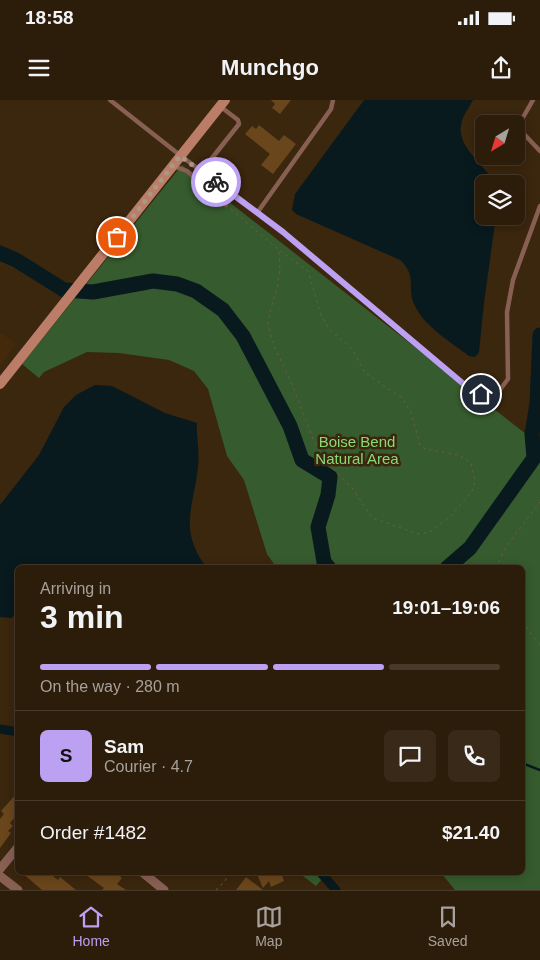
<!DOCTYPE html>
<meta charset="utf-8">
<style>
:root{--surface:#2c1c0a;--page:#382918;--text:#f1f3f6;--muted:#a6a19c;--line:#483a2b;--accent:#bca0f2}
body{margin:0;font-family:Arial,sans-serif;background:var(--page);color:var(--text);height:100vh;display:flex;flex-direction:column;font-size:19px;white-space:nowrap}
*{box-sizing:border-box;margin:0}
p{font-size:16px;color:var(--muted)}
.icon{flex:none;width:28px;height:28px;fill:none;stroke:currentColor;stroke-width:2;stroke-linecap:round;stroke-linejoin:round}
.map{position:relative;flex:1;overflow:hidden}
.drawer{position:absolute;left:15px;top:465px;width:510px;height:310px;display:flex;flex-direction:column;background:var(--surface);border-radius:8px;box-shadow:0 2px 12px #0003,0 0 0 1px var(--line)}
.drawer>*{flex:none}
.needle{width:32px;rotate:218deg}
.buttons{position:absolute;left:475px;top:15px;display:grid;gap:10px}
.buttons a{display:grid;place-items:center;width:50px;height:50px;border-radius:8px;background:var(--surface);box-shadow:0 2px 12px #0003,0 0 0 1px var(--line);font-size:25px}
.pin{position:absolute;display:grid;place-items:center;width:42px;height:42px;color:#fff;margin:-21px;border:2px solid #fff;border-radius:50%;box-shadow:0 1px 5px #0007}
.courier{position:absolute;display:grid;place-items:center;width:50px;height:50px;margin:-25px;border:4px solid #bca0f2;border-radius:50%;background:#fff;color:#222;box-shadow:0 1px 6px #0007}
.summary em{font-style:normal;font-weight:700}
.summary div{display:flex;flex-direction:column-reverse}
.summary{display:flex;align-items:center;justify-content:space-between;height:85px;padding:0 25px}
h1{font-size:32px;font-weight:700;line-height:38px}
.bar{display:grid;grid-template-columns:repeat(4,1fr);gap:8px 5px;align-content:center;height:60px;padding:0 25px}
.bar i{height:6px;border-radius:4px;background:var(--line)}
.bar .selected{background:var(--accent)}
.bar p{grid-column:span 4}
.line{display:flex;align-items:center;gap:12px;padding:0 25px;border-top:1px solid var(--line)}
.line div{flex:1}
.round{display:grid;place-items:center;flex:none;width:52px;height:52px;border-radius:8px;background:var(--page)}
.status{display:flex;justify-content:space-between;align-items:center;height:35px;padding:0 25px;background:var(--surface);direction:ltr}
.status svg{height:14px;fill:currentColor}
header{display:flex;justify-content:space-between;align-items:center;height:65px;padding:0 25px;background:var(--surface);font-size:22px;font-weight:700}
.tabs{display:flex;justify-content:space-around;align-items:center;height:70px;border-top:1px solid var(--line);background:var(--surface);font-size:14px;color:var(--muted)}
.tabs a{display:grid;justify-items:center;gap:2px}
.tabs .selected{color:var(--accent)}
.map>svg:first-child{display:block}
</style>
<div class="status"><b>18:58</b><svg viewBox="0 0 49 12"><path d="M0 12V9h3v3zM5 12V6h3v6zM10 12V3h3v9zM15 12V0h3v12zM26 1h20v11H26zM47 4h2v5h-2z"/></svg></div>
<header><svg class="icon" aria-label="menu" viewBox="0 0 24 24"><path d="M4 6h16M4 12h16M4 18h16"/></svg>Munchgo<svg class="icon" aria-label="share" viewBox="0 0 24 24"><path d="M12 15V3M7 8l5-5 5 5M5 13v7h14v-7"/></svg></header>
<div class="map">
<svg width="540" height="790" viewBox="0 0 540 790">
<rect width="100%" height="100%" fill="#3b260e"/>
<path fill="#442a0a" d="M 0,232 L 16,244 L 0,266 Z"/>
<path fill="#365b2e" d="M 182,65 L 540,345 L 540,790 L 455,790 L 441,773 L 522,772 L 522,468 L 276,467 L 267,454 L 244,380 L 227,356 L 208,289 L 194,271 L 169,260 L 119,253 L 87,252 L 44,272 L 39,278 L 22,264 Z
M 299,773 L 327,773 L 316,786 Z"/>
<path fill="#081a1e" d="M 364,0 L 473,0 C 470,6 464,14 462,21 C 454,47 485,63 495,84 L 484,84 L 484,116 L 496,116 L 484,203 L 479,252 L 475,257 L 469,256 C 451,242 425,227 415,206 C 406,189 418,176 400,160 L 296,114 L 292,110 L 295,94 Z
M 95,285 L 112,286 L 165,313 L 197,323 C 196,337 200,352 198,366 C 194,407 178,429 206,467 L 18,468 L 17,517 L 15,515 L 11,518 L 0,517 L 0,405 L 39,355 L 64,307 L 76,295 Z"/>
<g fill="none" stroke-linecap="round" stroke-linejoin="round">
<path stroke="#081a1e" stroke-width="2.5" d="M 522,663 L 540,670"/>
<path stroke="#081a1e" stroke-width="9" d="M 0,629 L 18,632
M 320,772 L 336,790"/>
<path stroke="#081a1e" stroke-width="15" d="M 0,153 L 16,160 L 64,190 L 93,192 L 153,181 L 177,184 L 196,191 L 223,210 L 243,236 L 290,326 L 302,360 L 330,377 L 328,395 L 318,427 L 324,462 L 329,468
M 447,468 L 470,448 L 534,358 L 532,334 L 537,304 L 540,235"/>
</g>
<path fill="#6a461c" d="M 271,0 L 291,0 L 280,14 L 272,8 L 275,4 Z
M 259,25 L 279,41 L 284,35 L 296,44 L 273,74 L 261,65 L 270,54 L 245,34 L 252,26 L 256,29 Z
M 18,692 L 18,714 L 10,723 L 13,726 L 8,731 L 11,733 L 0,748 L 0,719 L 4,714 L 1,711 Z
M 21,772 L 48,772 L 58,780 L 60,777 L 76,790 L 42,790 Z
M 82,772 L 115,772 L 122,778 L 117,784 L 126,790 L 102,790 L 104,788 Z
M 256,772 L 281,772 L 284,781 L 271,787 L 269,781 L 263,788 Z
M 246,777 L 263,790 L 236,790 Z"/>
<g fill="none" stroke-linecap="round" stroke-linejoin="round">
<path stroke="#6e5b46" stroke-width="1" stroke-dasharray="2.5 4" stroke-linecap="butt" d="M 231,109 L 279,150 L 280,169 L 277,189 L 271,208 L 268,225 L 275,248 L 292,284 L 313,339 L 326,362 L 353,389 L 372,418 L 419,434 L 430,432 L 452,415 L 472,391 L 475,381 L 471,363 L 459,355 L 425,349 L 420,345 L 411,312 L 401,297 L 365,273 L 352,249 L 329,229 L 321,215 L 308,171 L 279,150
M 496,468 L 506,447 L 540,402
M 522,522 L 540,545
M 216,790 L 225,781 L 229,772"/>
<path stroke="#886053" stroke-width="4.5" d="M 110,0 L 181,56 L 283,132 L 466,286 L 481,294 L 499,291 L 508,279 L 507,212 L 513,180 L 540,106
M 533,0 L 521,21 L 523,33 L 540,51
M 173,66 L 187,71 L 226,105
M 201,72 L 239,24 L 238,20 L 221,7
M 257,113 L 331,9 L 333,0"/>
<path stroke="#886053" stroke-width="9" d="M 0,769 L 18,747
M 142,772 L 164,790
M 0,776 L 18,790"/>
<path stroke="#bc7d68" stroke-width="10" d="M 0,284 L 225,0"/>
</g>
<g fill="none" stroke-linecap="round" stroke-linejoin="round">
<path stroke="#a89886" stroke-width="5" stroke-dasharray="0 9" d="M 117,137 L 180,56 L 216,82"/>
<path stroke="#bca0f2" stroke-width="6" d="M 216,82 L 283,132 L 466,286 L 481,294"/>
</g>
<g text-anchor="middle" stroke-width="5" stroke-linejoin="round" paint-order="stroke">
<g font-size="15" fill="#89da77" stroke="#3b260e">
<text x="357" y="347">Boise Bend<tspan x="357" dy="17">Natural Area</tspan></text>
</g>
</g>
</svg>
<div class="buttons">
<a><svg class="needle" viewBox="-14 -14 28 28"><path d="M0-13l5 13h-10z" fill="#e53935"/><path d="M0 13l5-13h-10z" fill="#a6a19c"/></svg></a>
<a><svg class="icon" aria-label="layers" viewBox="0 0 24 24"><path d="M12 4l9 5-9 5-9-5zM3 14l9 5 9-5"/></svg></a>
</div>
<div class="pin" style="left:117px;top:137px;background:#ea580c"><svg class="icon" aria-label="bag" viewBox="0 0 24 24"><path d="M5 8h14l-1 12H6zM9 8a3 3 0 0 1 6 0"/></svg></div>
<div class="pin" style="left:481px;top:294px;background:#1f2937"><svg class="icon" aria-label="home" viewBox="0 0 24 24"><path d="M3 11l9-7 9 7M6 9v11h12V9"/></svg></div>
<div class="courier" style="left:216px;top:82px"><svg class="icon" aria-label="bike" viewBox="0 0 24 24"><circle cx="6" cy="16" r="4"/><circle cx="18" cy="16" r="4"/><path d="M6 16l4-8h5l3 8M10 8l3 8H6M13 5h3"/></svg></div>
<section class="drawer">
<div class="summary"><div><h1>3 min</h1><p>Arriving in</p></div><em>19:01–19:06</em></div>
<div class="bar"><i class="selected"></i><i class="selected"></i><i class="selected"></i><i></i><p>On the way · 280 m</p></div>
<div class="line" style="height:90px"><b class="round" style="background:var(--accent);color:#111">S</b><div><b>Sam</b><p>Courier · 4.7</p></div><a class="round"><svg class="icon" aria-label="chat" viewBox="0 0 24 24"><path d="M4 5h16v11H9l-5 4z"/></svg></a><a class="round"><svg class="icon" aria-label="phone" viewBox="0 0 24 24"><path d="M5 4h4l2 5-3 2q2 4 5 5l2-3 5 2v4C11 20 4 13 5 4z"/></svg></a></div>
<div class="line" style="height:65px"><div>Order #1482</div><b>$21.40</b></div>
</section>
</div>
<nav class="tabs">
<a class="selected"><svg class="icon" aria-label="home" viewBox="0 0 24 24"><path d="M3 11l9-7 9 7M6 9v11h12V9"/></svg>Home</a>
<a><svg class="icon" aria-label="map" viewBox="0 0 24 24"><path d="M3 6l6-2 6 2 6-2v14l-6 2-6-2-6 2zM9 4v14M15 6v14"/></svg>Map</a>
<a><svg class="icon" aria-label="saved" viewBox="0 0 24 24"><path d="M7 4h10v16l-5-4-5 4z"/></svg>Saved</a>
</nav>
